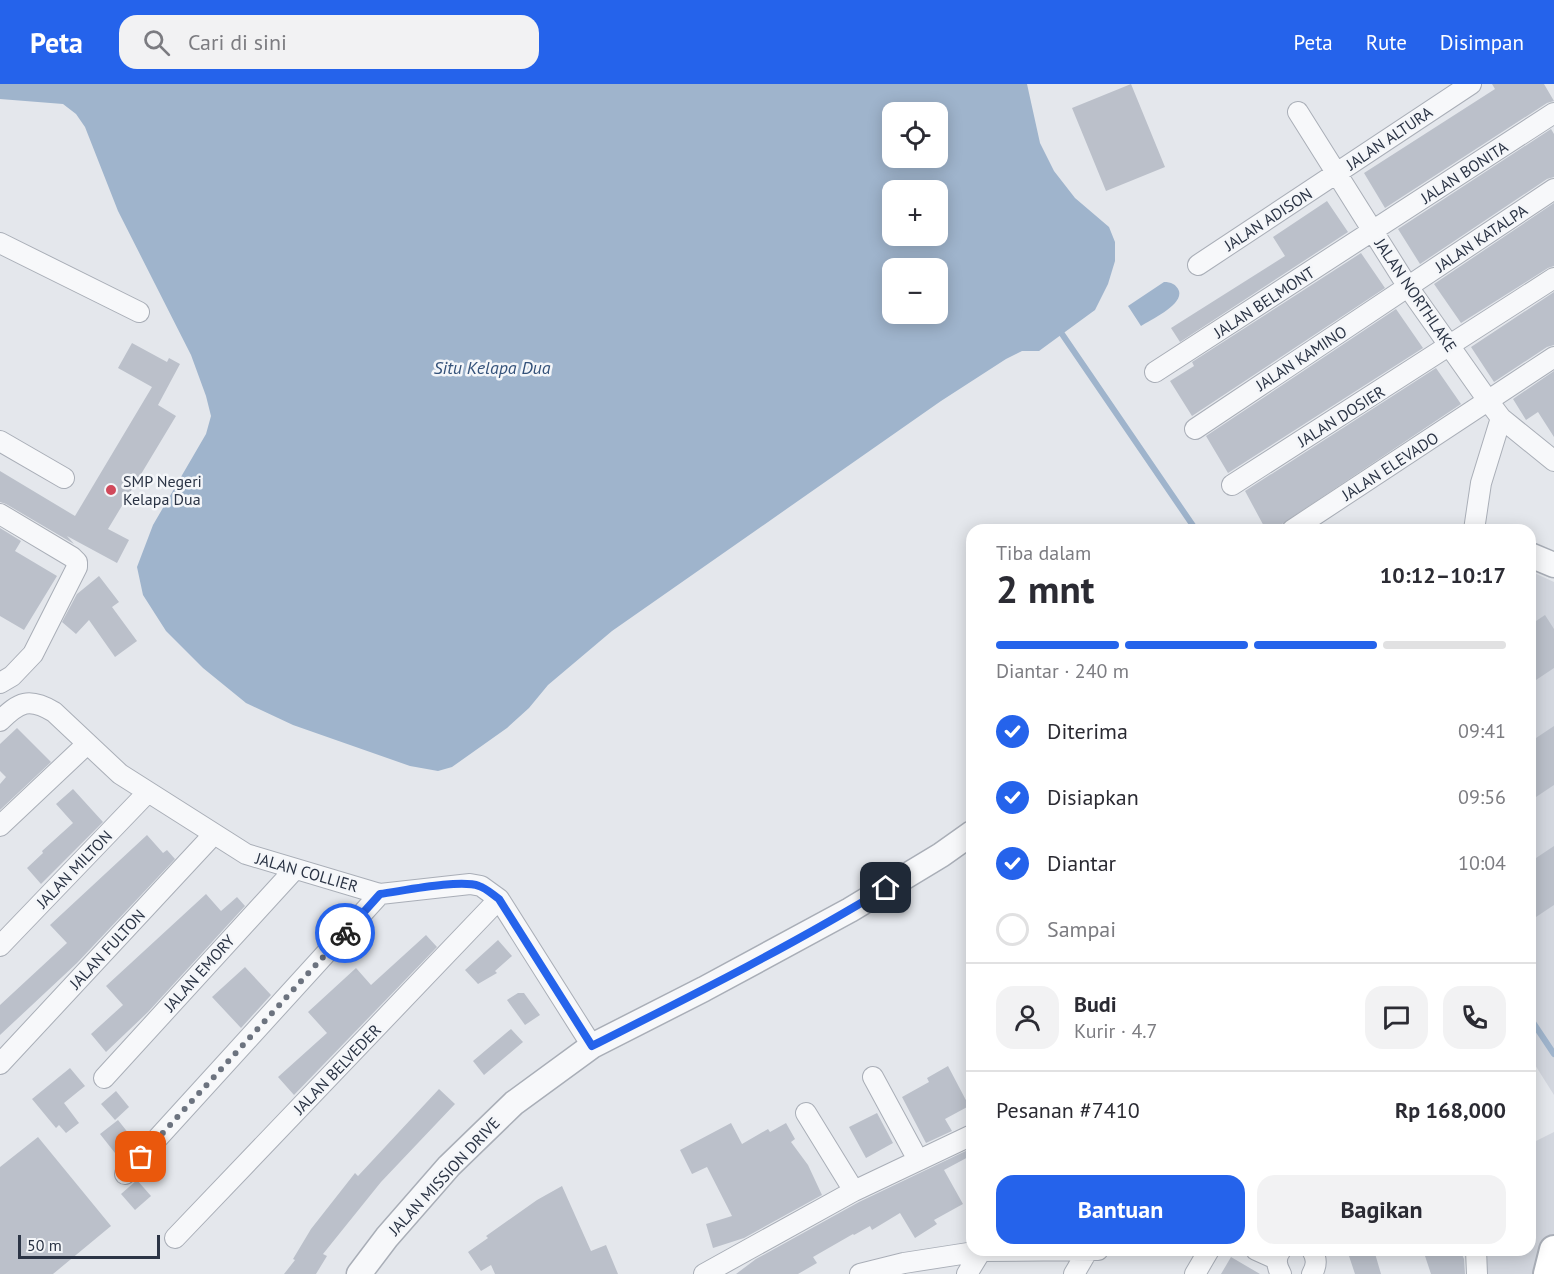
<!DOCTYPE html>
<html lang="id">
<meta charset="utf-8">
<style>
:root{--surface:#fff;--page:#f2f2f3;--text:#2b2b33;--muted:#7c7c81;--line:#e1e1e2;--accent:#2563eb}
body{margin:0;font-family:"PT Sans",sans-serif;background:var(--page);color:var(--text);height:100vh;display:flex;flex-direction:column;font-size:22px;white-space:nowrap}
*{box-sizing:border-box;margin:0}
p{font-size:20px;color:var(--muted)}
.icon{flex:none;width:33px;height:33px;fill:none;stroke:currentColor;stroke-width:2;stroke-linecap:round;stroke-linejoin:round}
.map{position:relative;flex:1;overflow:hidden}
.drawer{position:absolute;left:966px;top:440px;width:570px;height:732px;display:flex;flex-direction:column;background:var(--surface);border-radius:18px;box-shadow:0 3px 15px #0003}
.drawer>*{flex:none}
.controls{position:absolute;left:882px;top:18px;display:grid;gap:12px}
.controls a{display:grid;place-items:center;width:66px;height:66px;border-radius:12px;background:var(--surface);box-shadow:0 3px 15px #0003;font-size:30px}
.scale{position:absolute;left:18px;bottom:15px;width:142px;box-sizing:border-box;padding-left:6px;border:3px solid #2b3445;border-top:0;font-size:16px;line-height:21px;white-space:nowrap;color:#2b3445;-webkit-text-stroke:4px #f4f6f9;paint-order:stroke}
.pin{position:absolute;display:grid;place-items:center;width:51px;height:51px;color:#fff;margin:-26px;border-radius:12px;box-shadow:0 3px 9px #0006}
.courier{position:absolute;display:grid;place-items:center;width:60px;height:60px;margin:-30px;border:4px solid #2563eb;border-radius:50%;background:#fff;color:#222;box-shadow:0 2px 8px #0007}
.summary em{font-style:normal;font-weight:700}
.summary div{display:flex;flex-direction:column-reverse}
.summary{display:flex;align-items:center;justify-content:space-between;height:102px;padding:0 30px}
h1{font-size:39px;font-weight:700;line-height:45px}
.bar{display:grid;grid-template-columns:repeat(4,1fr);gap:9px 6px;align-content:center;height:72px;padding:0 30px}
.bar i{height:8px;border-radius:4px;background:var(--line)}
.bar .active{background:var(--accent)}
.bar p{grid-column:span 4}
.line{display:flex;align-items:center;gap:15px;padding:0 30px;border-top:2px solid var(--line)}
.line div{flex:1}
.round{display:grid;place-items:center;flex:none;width:63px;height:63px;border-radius:18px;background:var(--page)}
ol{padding:0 30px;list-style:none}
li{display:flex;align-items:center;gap:18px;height:66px}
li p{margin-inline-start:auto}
li .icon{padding:6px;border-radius:50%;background:var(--accent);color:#fff;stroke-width:4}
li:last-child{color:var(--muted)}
li i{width:33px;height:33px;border:3px solid var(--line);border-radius:50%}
.primary-button{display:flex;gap:12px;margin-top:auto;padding:12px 30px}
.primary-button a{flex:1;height:69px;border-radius:18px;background:var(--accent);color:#fff;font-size:24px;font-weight:700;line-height:69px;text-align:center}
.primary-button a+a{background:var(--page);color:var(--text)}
header{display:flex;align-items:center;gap:36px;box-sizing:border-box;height:84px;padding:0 30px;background:var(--accent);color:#fff}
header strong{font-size:28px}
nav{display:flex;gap:33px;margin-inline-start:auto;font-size:21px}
.search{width:420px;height:54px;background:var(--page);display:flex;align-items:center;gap:15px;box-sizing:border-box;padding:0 21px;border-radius:18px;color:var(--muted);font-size:22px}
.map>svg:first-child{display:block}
</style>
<header>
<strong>Peta</strong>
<div class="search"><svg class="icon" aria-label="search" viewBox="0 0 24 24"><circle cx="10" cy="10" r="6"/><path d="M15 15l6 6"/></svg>Cari di sini</div>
<nav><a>Peta</a><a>Rute</a><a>Disimpan</a></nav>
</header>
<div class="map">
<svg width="1554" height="1190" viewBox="0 0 1554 1190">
<rect width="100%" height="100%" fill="#e4e7ec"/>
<path fill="#d2d6de" d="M 1530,487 L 1554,498 L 1554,1011 L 1530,973 Z
M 1554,1048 L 1554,1190 L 1484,1190 L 1481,1166 L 1530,1166 L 1530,1060 Z"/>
<path fill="#9fb4cc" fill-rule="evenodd" d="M 0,0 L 1027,0 L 1040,59 L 1054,87 L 1075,114 L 1109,143 L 1115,158 L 1115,177 L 1108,200 L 1095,226 L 1039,267 L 1022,267 L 1006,275 L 941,317 L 612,547 L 548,601 L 529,624 L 507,644 L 452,683 L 438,687 L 410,682 L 293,641 L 246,619 L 203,584 L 166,547 L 143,511 L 137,483 L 153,441 L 206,350 L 211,332 L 206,312 L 191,271 L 118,127 L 85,43 L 76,30 L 63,20 L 0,15 ZM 892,28 L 938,28 L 938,74 L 892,74 ZM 892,106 L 938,106 L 938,152 L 892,152 ZM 892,184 L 938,184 L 938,230 L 892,230 Z
M 1164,198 C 1171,198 1176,200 1179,207 C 1183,221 1152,235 1141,242 L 1128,222 Z"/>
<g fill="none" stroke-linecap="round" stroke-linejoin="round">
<path stroke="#9fb4cc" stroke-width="6" d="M 1062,250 L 1196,446
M 1530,934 L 1554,970"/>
</g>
<path fill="#bbc0ca" d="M 1131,0 L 1165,83 L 1106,107 L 1072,24 Z
M 1492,0 L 1544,0 L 1554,17 L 1547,19 L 1385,124 L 1364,89 L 1495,5 Z
M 1551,45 L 1554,50 L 1554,93 L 1547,95 L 1420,180 L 1398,145 Z
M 1327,117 L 1348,148 L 1180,258 L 1171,244 L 1285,172 L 1273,153 Z
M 1554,119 L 1554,182 L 1548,184 L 1461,239 L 1434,200 Z
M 1361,169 L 1385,204 L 1192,332 L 1170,297 L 1194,282 L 1192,278 Z
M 1554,208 L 1554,261 L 1547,263 L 1494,298 L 1471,263 Z
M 1396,225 L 1423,264 L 1228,389 L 1206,352 Z
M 132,259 L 167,278 L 169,274 L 180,280 L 158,321 L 176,332 L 108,445 L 129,456 L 117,479 L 67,452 L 74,460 L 6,420 L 0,418 L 0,387 L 75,432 L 152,303 L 118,284 Z
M 1436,284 L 1461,320 L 1282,440 L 1273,446 L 1266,446 L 1245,407 Z
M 1554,287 L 1554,353 L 1538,328 L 1526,336 L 1513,315 Z
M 0,444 L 21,457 L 15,467 L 57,492 L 24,546 L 0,532 Z
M 99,492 L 119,518 L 112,523 L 137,557 L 115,573 L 89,536 L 76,550 L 62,538 L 77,510 Z
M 1545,531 L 1554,545 L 1554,584 L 1530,600 L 1530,541 Z
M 1554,642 L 1554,701 L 1530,717 L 1530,658 Z
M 17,644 L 51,678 L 0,726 L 0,700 L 6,693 L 0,687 L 0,660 Z
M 73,705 L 103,738 L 41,800 L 27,784 L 43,769 L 42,767 L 73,739 L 56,720 Z
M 147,751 L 163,769 L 167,766 L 175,775 L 77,879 L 0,951 L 0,921 L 67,859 L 50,841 Z
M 1554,762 L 1554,821 L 1530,837 L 1530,778 Z
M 206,810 L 221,827 L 237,813 L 245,822 L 148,928 L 106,968 L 91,950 L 123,921 L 106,902 Z
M 426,851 L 437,863 L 294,1011 L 278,993 L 327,949 L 308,928 L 356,884 L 371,901 Z
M 498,856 L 512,872 L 495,887 L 497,889 L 478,900 L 465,886 Z
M 245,883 L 271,911 L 241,944 L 212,913 Z
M 518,909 L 524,909 L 540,931 L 525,941 L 507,916 Z
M 511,945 L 523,958 L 484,991 L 473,977 Z
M 948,982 L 969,1022 L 945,1035 L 952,1047 L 926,1059 L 902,1013 L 929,998 L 927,994 Z
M 70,984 L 85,1002 L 64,1019 L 79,1039 L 66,1049 L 59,1041 L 56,1044 L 32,1015 Z
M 439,1005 L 455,1020 L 381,1098 L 323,1170 L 327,1172 L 316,1190 L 284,1190 L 295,1176 L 293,1175 L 311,1145 L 355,1089 L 358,1092 Z
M 116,1007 L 129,1023 L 115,1036 L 101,1020 Z
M 877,1029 L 893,1059 L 866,1074 L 849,1043 Z
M 118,1036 L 133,1055 L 115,1069 L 100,1050 Z
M 731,1039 L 742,1060 L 768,1045 L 770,1048 L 786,1039 L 795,1055 L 791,1058 L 808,1081 L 822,1111 L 744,1154 L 713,1164 L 706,1140 L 732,1132 L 707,1083 L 692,1090 L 680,1066 Z
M 38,1053 L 111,1142 L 53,1190 L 0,1190 L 0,1083 Z
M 972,1064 L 972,1071 L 944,1086 L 963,1120 L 934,1136 L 937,1140 L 915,1154 L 900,1129 L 872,1146 L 870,1142 L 854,1151 L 853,1150 L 813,1173 L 817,1179 L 798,1190 L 736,1190 L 756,1175 L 859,1118 Z
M 137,1096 L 151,1112 L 135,1126 L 121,1110 Z
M 562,1102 L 591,1167 L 606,1161 L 618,1190 L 495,1190 L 491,1181 L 481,1187 L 468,1168 L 488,1154 L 486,1152 L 537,1116 Z
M 1347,1166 L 1374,1166 L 1381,1190 L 1355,1190 Z
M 1423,1166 L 1460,1166 L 1464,1175 L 1465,1190 L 1431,1190 Z
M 1231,1173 L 1260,1190 L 1221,1190 Z"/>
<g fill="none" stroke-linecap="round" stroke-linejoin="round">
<g stroke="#a9aeb7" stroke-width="22">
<path id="minor" d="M 1298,28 L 1408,203 L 1489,318 L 1501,334 L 1554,377
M 0,159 L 139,228
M 1198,181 L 1471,0
M 1155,288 L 1554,29
M 1195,345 L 1554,105
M 0,357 L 64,394
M 1232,401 L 1554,194
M 0,430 L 72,473 L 77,478 L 77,483 L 33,570 L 12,592 L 0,599
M 1292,446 L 1554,273
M 1474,446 L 1481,399 L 1501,334
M 0,637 C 19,618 29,613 54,628 L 120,690 L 246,770 L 380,810 L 470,800 L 481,802 L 499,815 L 592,962
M 0,742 L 87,660
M 0,862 L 148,708
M 0,980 L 214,750
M 873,993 L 918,1076
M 104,994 L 295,785
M 806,1029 L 854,1107
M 125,1090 L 380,810
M 175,1154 L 499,815
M 1256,1166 L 1276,1175
M 1281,1166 C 1275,1174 1276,1181 1281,1190
M 1476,1166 L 1477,1190
M 704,1190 L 854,1107 L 972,1051
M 860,1190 L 904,1179 L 981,1167 L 1098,1166
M 967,1190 L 981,1167
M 1074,1190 L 1088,1166
M 1195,1190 L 1209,1166
M 1312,1190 C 1317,1181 1317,1175 1312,1166"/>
</g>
<g stroke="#a9aeb7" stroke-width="27">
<path id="tertiary" d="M 1530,471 L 1554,481
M 359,1190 L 387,1153 L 449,1082 L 514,1019 L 592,962 L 704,905 L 850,826 L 941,771 L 972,749"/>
</g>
<g stroke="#a9aeb7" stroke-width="32">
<path id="secondary" d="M 1548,1190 L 1554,1166"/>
</g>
<use href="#minor" stroke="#f7f8fa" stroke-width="20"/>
<use href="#tertiary" stroke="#f7f8fa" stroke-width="24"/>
<use href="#secondary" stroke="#fff" stroke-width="28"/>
</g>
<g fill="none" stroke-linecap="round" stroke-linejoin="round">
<path stroke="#6c737f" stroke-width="6" stroke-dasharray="0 10.8" d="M 141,1073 L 345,849"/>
<path stroke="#2563eb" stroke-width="8" d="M 345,849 L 380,810 C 403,807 460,795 479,802 C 486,804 493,811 499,815 L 592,962 C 691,912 791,862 886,804"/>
</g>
<circle fill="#d1495b" stroke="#f4f6f9" stroke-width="2" cx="111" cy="406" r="6"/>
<g text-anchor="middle" stroke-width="5" stroke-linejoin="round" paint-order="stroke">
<g font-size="16" fill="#2b3445" stroke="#f4f6f9">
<text transform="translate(1389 54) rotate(-34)" y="6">JALAN ALTURA</text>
<text transform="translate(1464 88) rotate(-33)" y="6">JALAN BONITA</text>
<text transform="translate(1268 135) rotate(-33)" y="6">JALAN ADISON</text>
<text transform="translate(1481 154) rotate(-34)" y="6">JALAN KATALPA</text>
<text transform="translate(1416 211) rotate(56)" y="6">JALAN NORTHLAKE</text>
<text transform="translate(1264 218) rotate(-33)" y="6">JALAN BELMONT</text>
<text transform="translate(1301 274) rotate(-33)" y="6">JALAN KAMINO</text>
<text transform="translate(1341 332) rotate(-32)" y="6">JALAN DOSIER</text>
<text transform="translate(1390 382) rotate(-33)" y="6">JALAN ELEVADO</text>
<text transform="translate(74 785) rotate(-46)" y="6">JALAN MILTON</text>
<text transform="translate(307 788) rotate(16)" y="6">JALAN COLLIER</text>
<text transform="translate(107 865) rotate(-47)" y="6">JALAN FULTON</text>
<text transform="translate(199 889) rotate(-48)" y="6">JALAN EMORY</text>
<text transform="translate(337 985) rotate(-46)" y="6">JALAN BELVEDER</text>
<text transform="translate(444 1092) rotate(-47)" y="6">JALAN MISSION DRIVE</text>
</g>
<g font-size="16" fill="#2b3445" stroke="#f4f6f9" text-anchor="start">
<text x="123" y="403">SMP Negeri<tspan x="123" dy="18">Kelapa Dua</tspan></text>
</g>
<g font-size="18" font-style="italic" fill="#34527a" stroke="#f4f6f9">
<text x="492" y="290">Situ Kelapa Dua</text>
</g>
</g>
</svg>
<div class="controls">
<a><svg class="icon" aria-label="locate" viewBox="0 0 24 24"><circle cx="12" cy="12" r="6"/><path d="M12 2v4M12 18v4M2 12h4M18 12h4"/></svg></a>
<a>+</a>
<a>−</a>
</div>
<div class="scale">50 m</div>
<div class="pin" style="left:141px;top:1073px;background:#ea580c"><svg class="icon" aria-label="bag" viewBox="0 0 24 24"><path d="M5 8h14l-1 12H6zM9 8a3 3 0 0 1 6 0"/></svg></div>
<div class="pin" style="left:886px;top:804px;background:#1f2937"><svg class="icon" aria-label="home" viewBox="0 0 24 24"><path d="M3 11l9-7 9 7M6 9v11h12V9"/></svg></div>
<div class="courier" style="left:345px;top:849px"><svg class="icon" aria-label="bike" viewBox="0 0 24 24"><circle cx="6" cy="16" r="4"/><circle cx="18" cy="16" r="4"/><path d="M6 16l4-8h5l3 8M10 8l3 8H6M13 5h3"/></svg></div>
<section class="drawer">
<div class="summary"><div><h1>2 mnt</h1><p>Tiba dalam</p></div><em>10:12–10:17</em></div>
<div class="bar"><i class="active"></i><i class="active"></i><i class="active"></i><i></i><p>Diantar · 240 m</p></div>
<ol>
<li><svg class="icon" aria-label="check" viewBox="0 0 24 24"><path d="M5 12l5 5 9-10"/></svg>Diterima<p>09:41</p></li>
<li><svg class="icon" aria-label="check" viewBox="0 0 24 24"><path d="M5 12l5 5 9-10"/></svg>Disiapkan<p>09:56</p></li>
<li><svg class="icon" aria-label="check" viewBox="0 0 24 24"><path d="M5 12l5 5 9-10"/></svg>Diantar<p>10:04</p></li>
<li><i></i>Sampai</li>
</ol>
<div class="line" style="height:108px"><a class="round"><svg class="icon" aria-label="person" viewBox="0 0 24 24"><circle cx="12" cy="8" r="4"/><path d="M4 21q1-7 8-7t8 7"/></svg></a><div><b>Budi</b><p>Kurir · 4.7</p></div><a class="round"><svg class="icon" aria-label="chat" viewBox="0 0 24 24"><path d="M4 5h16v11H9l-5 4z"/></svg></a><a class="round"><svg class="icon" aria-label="phone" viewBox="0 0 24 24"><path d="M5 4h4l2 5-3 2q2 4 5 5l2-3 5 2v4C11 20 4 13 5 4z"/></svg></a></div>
<div class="line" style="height:78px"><div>Pesanan #7410</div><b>Rp 168,000</b></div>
<div class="primary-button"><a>Bantuan</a><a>Bagikan</a></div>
</section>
</div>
